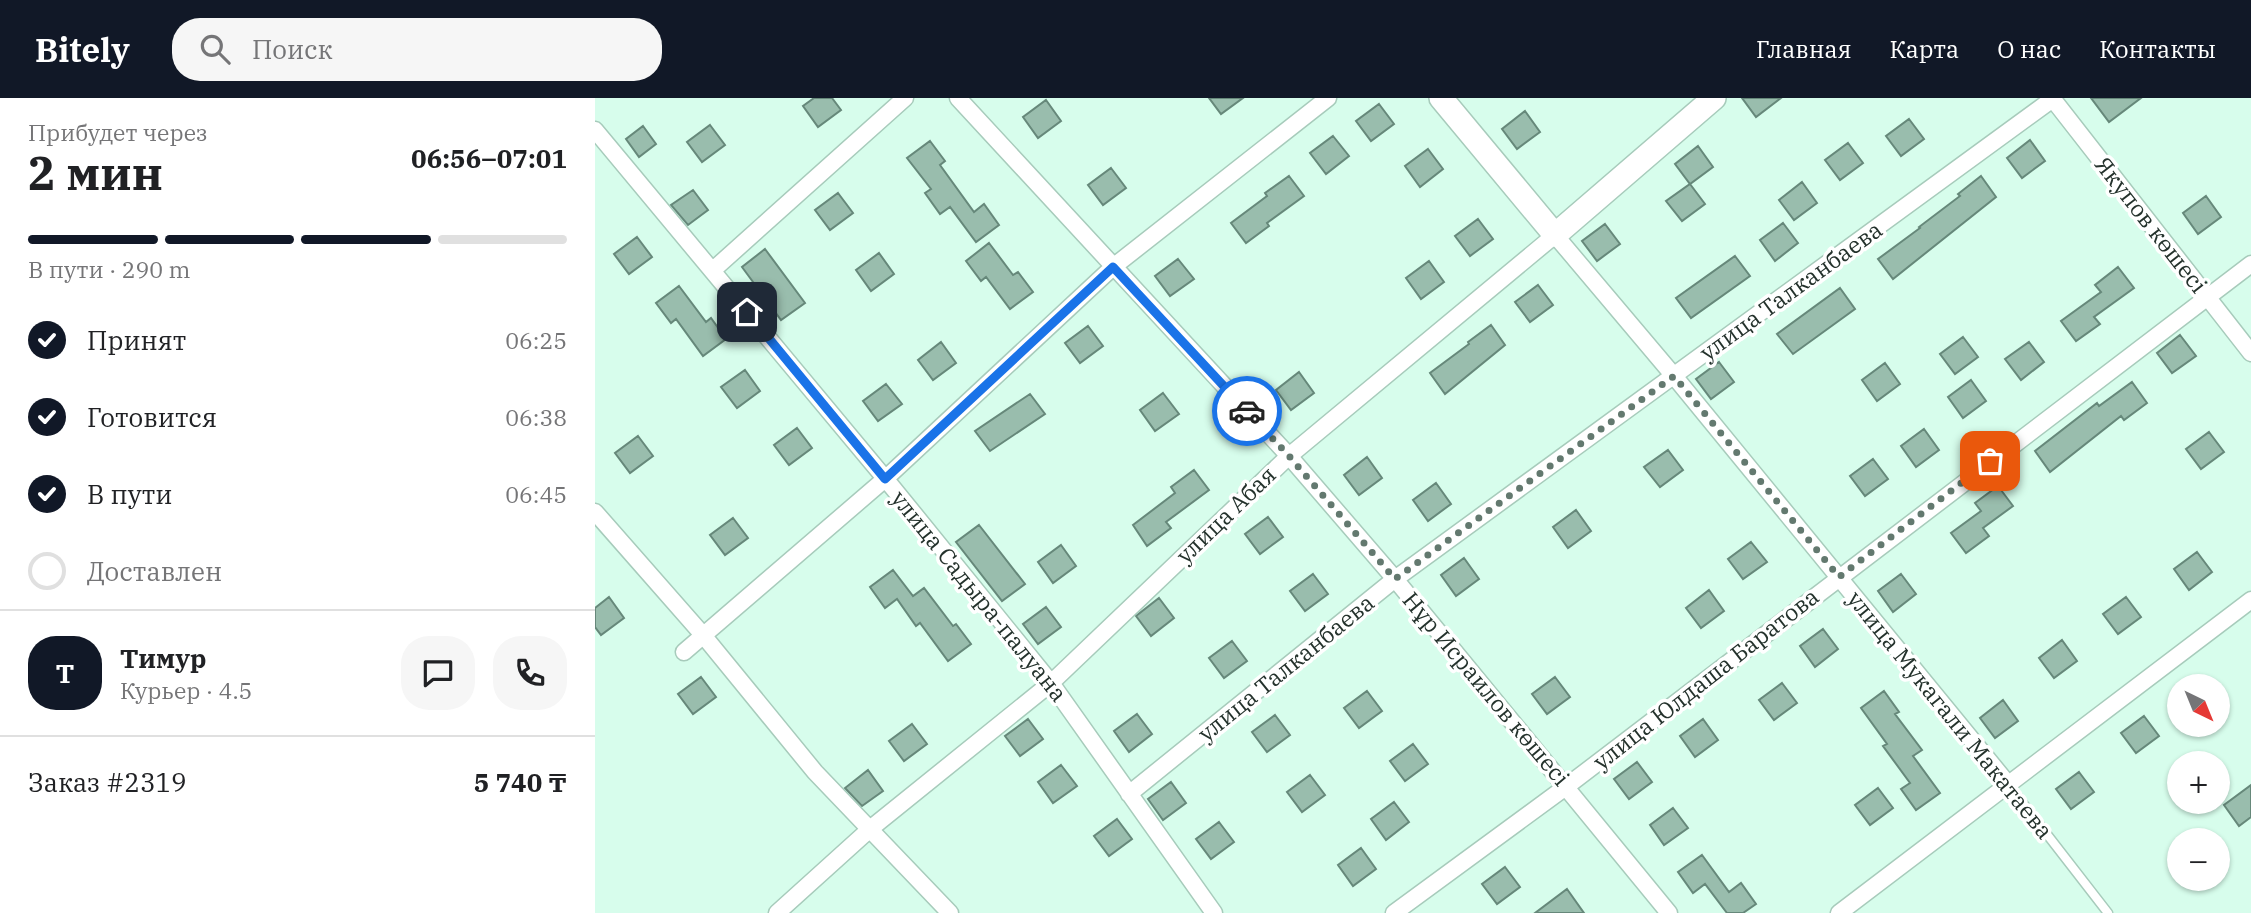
<!DOCTYPE html>
<html lang="ru">
<meta charset="utf-8">
<style>
:root{--surface:#fff;--page:#f6f6f6;--text:#202124;--muted:#757577;--line:#e0e0e0;--accent:#111827}
body{margin:0;font-family:"IBM Plex Serif",serif;background:var(--page);color:var(--text);height:100vh;display:flex;flex-direction:column;font-size:26px;white-space:nowrap}
*{box-sizing:border-box;margin:0}
p{font-size:23px;color:var(--muted)}
.icon{flex:none;width:38px;height:38px;fill:none;stroke:currentColor;stroke-width:2;stroke-linecap:round;stroke-linejoin:round}
.map{position:relative;flex:1;overflow:hidden}
.side{display:flex;flex-direction:column;background:var(--surface);width:595px}
.side>*{flex:none}
.needle{width:46px;rotate:137deg}
.controls{position:absolute;left:1572px;top:576px;display:grid;gap:14px}
.controls a{display:grid;place-items:center;width:63px;height:63px;border-radius:50%;background:var(--surface);box-shadow:0 2px 5px #0004;font-size:35px}
.pin{position:absolute;display:grid;place-items:center;width:60px;height:60px;color:#fff;margin:-30px;border-radius:14px;box-shadow:0 4px 10px #0006}
.courier{position:absolute;display:grid;place-items:center;width:70px;height:70px;margin:-35px;border:5px solid #1a73e8;border-radius:50%;background:#fff;color:#222;box-shadow:0 2px 9px #0007}
.summary em{font-style:normal;font-weight:800}
.summary div{display:flex;flex-direction:column-reverse}
.summary{display:flex;align-items:center;justify-content:space-between;height:119px;padding:0 28px}
h1{font-size:46px;font-weight:800;line-height:52px}
.bar{display:grid;grid-template-columns:repeat(4,1fr);gap:10px 7px;align-content:center;height:84px;padding:0 28px}
.bar i{height:9px;border-radius:5px;background:var(--line)}
.bar .active{background:var(--accent)}
.bar p{grid-column:span 4}
.line{display:flex;align-items:center;gap:18px;padding:0 28px;border-top:2px solid var(--line)}
.line div{flex:1}
.round{display:grid;place-items:center;flex:none;width:74px;height:74px;border-radius:28px;background:var(--page)}
ol{padding:0 28px;list-style:none}
li{display:flex;align-items:center;gap:21px;height:77px}
li p{margin-inline-start:auto}
li .icon{padding:7px;border-radius:50%;background:var(--accent);color:#fff;stroke-width:4}
li:last-child{color:var(--muted)}
li i{width:38px;height:38px;border:4px solid var(--line);border-radius:50%}
header{display:flex;align-items:center;gap:42px;box-sizing:border-box;height:98px;padding:0 35px;background:var(--accent);color:#fff}
header strong{font-size:33px}
nav{display:flex;gap:38px;margin-inline-start:auto;font-size:24px}
.search{width:490px;height:63px;background:var(--page);display:flex;align-items:center;gap:18px;box-sizing:border-box;padding:0 24px;border-radius:28px;color:var(--muted);font-size:26px}
main{display:flex;flex:1;min-height:0}
.map>svg:first-child{display:block}
</style>
<header>
<strong>Bitely</strong>
<div class="search"><svg class="icon" aria-label="search" viewBox="0 0 24 24"><circle cx="10" cy="10" r="6"/><path d="M15 15l6 6"/></svg>Поиск</div>
<nav><a>Главная</a><a>Карта</a><a>О нас</a><a>Контакты</a></nav>
</header>
<main>
<section class="side">
<div class="summary"><div><h1>2 мин</h1><p>Прибудет через</p></div><em>06:56–07:01</em></div>
<div class="bar"><i class="active"></i><i class="active"></i><i class="active"></i><i></i><p>В пути · 290 m</p></div>
<ol>
<li><svg class="icon" aria-label="check" viewBox="0 0 24 24"><path d="M5 12l5 5 9-10"/></svg>Принят<p>06:25</p></li>
<li><svg class="icon" aria-label="check" viewBox="0 0 24 24"><path d="M5 12l5 5 9-10"/></svg>Готовится<p>06:38</p></li>
<li><svg class="icon" aria-label="check" viewBox="0 0 24 24"><path d="M5 12l5 5 9-10"/></svg>В пути<p>06:45</p></li>
<li><i></i>Доставлен</li>
</ol>
<div class="line" style="height:126px"><b class="round" style="background:var(--accent);color:#fff">Т</b><div><b>Тимур</b><p>Курьер · 4.5</p></div><a class="round"><svg class="icon" aria-label="chat" viewBox="0 0 24 24"><path d="M4 5h16v11H9l-5 4z"/></svg></a><a class="round"><svg class="icon" aria-label="phone" viewBox="0 0 24 24"><path d="M5 4h4l2 5-3 2q2 4 5 5l2-3 5 2v4C11 20 4 13 5 4z"/></svg></a></div>
<div class="line" style="height:91px"><div>Заказ #2319</div><b>5 740 ₸</b></div>
</section>
<div class="map">
<svg width="1656" height="815" viewBox="0 0 1656 815">
<rect width="100%" height="100%" fill="#d7fdec"/>
<path fill="#99bdad" stroke="#66887a" stroke-width="2" d="M 219,0 L 237,0 L 246,12 L 223,29 L 208,8 Z
M 614,0 L 648,0 L 626,16 Z
M 1147,0 L 1186,0 L 1161,19 Z
M 1496,0 L 1546,0 L 1514,24 Z
M 451,2 L 466,23 L 443,40 L 428,19 Z
M 784,6 L 799,26 L 776,43 L 761,23 Z
M 930,13 L 945,34 L 922,51 L 907,31 Z
M 1314,21 L 1329,41 L 1306,58 L 1291,38 Z
M 115,27 L 130,47 L 107,64 L 92,44 Z
M 48,28 L 61,46 L 44,59 L 31,41 Z
M 738,38 L 754,58 L 731,76 L 715,55 Z
M 1435,42 L 1450,63 L 1427,80 L 1412,60 Z
M 335,43 L 350,63 L 345,67 L 379,114 L 389,106 L 404,127 L 381,144 L 355,109 L 345,116 L 330,95 L 336,91 L 312,60 Z
M 1253,45 L 1268,65 L 1245,82 L 1230,62 Z
M 1103,48 L 1118,69 L 1095,86 L 1080,66 Z
M 833,51 L 848,71 L 825,89 L 810,68 Z
M 516,70 L 531,90 L 508,107 L 493,87 Z
M 694,78 L 709,98 L 672,125 L 674,128 L 651,145 L 636,125 L 672,98 L 670,95 Z
M 1386,78 L 1401,99 L 1298,181 L 1283,161 L 1325,130 L 1324,129 L 1365,98 L 1363,96 Z
M 1207,84 L 1222,105 L 1199,122 L 1184,102 Z
M 1095,86 L 1110,106 L 1087,123 L 1071,103 Z
M 98,92 L 113,112 L 93,127 L 76,107 Z
M 243,95 L 258,115 L 235,132 L 220,112 Z
M 1611,98 L 1626,119 L 1603,136 L 1588,115 Z
M 883,121 L 898,141 L 875,158 L 860,138 Z
M 1188,125 L 1203,145 L 1180,163 L 1165,142 Z
M 1010,126 L 1025,146 L 1002,163 L 987,143 Z
M 42,139 L 57,159 L 34,176 L 19,156 Z
M 394,145 L 418,177 L 423,174 L 438,194 L 415,211 L 391,179 L 386,183 L 371,163 Z
M 170,151 L 210,205 L 186,222 L 147,169 Z
M 284,155 L 299,176 L 276,193 L 261,172 Z
M 1140,158 L 1155,178 L 1096,220 L 1081,200 Z
M 583,161 L 599,181 L 575,198 L 560,178 Z
M 834,163 L 849,184 L 826,201 L 811,180 Z
M 1523,169 L 1539,190 L 1499,219 L 1505,226 L 1481,243 L 1466,223 L 1506,194 L 1500,187 Z
M 943,187 L 958,207 L 935,224 L 920,204 Z
M 84,188 L 111,224 L 116,220 L 131,241 L 108,258 L 81,221 L 76,225 L 61,205 Z
M 1245,190 L 1260,211 L 1198,256 L 1182,236 Z
M 896,227 L 910,247 L 850,296 L 835,275 L 874,246 L 873,244 Z
M 493,228 L 508,248 L 485,265 L 470,245 Z
M 1585,237 L 1601,258 L 1577,275 L 1562,255 Z
M 1368,239 L 1383,259 L 1360,276 L 1345,256 Z
M 346,244 L 361,265 L 338,282 L 323,262 Z
M 1434,244 L 1449,264 L 1426,282 L 1410,261 Z
M 1124,264 L 1139,284 L 1116,301 L 1101,281 Z
M 1290,265 L 1305,286 L 1282,303 L 1267,282 Z
M 150,272 L 165,293 L 142,310 L 126,289 Z
M 704,274 L 719,295 L 696,312 L 681,292 Z
M 1376,282 L 1391,303 L 1368,320 L 1353,299 Z
M 1537,284 L 1552,305 L 1529,322 L 1526,318 L 1455,374 L 1440,353 L 1502,305 L 1504,308 Z
M 291,286 L 307,306 L 283,323 L 268,303 Z
M 568,295 L 584,316 L 560,333 L 545,312 Z
M 435,296 L 450,316 L 395,353 L 380,333 Z
M 202,330 L 217,350 L 194,367 L 179,347 Z
M 1329,331 L 1344,352 L 1321,369 L 1306,348 Z
M 1614,334 L 1629,354 L 1606,371 L 1591,351 Z
M 43,338 L 58,358 L 35,375 L 20,355 Z
M 1073,352 L 1088,372 L 1065,389 L 1049,369 Z
M 772,359 L 787,380 L 764,397 L 749,377 Z
M 1278,361 L 1293,381 L 1270,398 L 1255,378 Z
M 599,372 L 614,392 L 571,424 L 576,430 L 552,448 L 538,427 L 580,395 L 576,389 Z
M 841,385 L 856,406 L 833,423 L 818,402 Z
M 1403,388 L 1418,408 L 1388,430 L 1394,438 L 1371,455 L 1356,435 L 1386,413 L 1380,405 Z
M 981,412 L 996,433 L 973,450 L 958,429 Z
M 673,419 L 688,439 L 665,456 L 650,436 Z
M 138,420 L 153,440 L 130,457 L 115,437 Z
M 384,427 L 430,486 L 407,503 L 361,444 Z
M 1156,444 L 1172,464 L 1148,481 L 1133,461 Z
M 466,447 L 481,468 L 458,485 L 443,464 Z
M 1602,454 L 1617,474 L 1594,492 L 1579,471 Z
M 869,460 L 884,481 L 861,498 L 846,477 Z
M 298,472 L 318,498 L 329,490 L 358,528 L 361,526 L 376,546 L 353,563 L 325,525 L 321,528 L 302,501 L 290,510 L 275,489 Z
M 718,476 L 733,496 L 710,513 L 695,493 Z
M 1306,476 L 1321,496 L 1298,514 L 1283,493 Z
M 1114,492 L 1129,513 L 1106,530 L 1091,510 Z
M 14,499 L 29,520 L 6,537 L 0,529 L 0,510 Z
M 1531,499 L 1546,519 L 1523,536 L 1508,516 Z
M 564,500 L 579,520 L 556,538 L 541,518 Z
M 451,509 L 466,529 L 443,546 L 428,526 Z
M 1228,531 L 1243,551 L 1220,569 L 1205,548 Z
M 1467,542 L 1482,563 L 1459,580 L 1444,560 Z
M 637,543 L 652,563 L 629,580 L 614,560 Z
M 106,579 L 121,599 L 98,616 L 83,596 Z
M 960,579 L 975,599 L 952,616 L 937,596 Z
M 1187,585 L 1202,605 L 1179,622 L 1164,602 Z
M 772,593 L 787,613 L 764,630 L 749,610 Z
M 1289,593 L 1304,614 L 1300,616 L 1327,652 L 1318,658 L 1345,695 L 1321,712 L 1306,691 L 1315,685 L 1288,648 L 1292,646 L 1266,610 Z
M 1408,602 L 1423,623 L 1400,640 L 1385,620 Z
M 542,616 L 557,636 L 534,654 L 519,633 Z
M 680,617 L 695,637 L 672,654 L 657,634 Z
M 1549,618 L 1564,638 L 1541,655 L 1526,635 Z
M 433,621 L 448,641 L 425,658 L 410,638 Z
M 1108,621 L 1123,642 L 1100,659 L 1085,638 Z
M 317,626 L 332,646 L 309,663 L 294,643 Z
M 818,646 L 833,666 L 810,683 L 795,663 Z
M 1042,664 L 1057,684 L 1034,701 L 1019,681 Z
M 466,667 L 482,688 L 458,705 L 443,684 Z
M 273,672 L 288,693 L 267,708 L 250,690 Z
M 1484,674 L 1499,694 L 1476,711 L 1461,691 Z
M 715,677 L 730,697 L 707,714 L 692,694 Z
M 576,684 L 591,705 L 568,722 L 553,701 Z
M 1656,687 L 1656,719 L 1644,728 L 1629,707 Z
M 1283,690 L 1298,710 L 1275,727 L 1260,707 Z
M 799,704 L 814,724 L 791,742 L 776,721 Z
M 1078,710 L 1093,730 L 1069,747 L 1055,727 Z
M 522,721 L 537,741 L 514,758 L 499,738 Z
M 624,724 L 639,744 L 616,761 L 601,741 Z
M 766,750 L 781,771 L 758,788 L 743,767 Z
M 1107,757 L 1134,794 L 1146,785 L 1161,806 L 1148,815 L 1132,815 L 1110,786 L 1098,795 L 1083,774 Z
M 910,769 L 925,789 L 902,806 L 887,786 Z
M 972,791 L 989,815 L 940,815 Z"/>
<g fill="none" stroke-linecap="round" stroke-linejoin="round">
<g stroke="#a7cbbb" stroke-width="11">
<path id="lane" d="M 1413,686 L 1513,815"/>
</g>
<g stroke="#a7cbbb" stroke-width="19">
<path id="street" d="M 363,0 L 694,358 L 800,481 L 1074,815
M 1457,0 L 1656,255
M 0,32 L 298,390 L 456,585 L 619,815
M 118,172 L 310,0
M 0,414 L 108,537 L 220,674 L 355,815
M 89,554 L 290,381 L 518,169 L 733,0
M 534,696 L 800,481 L 1459,0
M 182,815 L 275,731 L 456,585 L 694,358 L 960,137 L 1079,278 L 1413,686
M 799,815 L 972,688 L 1656,166
M 1244,815 L 1656,502"/>
</g>
<g stroke="#a7cbbb" stroke-width="26">
<path id="secondary" d="M 846,0 L 960,137 L 1119,0"/>
</g>
<use href="#lane" stroke="#fff" stroke-width="8"/>
<use href="#street" stroke="#fff" stroke-width="16"/>
<use href="#secondary" stroke="#fff" stroke-width="23"/>
</g>
<g fill="none" stroke-linecap="round" stroke-linejoin="round">
<path stroke="#63796f" stroke-width="7" stroke-dasharray="0 12.6" d="M 652,313 L 694,358 L 800,481 L 1079,278 L 1244,479 L 1395,363"/>
<path stroke="#1a73e8" stroke-width="9" d="M 152,214 L 290,381 L 518,169 L 652,313"/>
</g>
<g text-anchor="middle" stroke-width="7" stroke-linejoin="round" paint-order="stroke">
<g font-size="23" fill="#24322c" stroke="#fff">
<text transform="translate(1556 127) rotate(52)" y="8">Якупов көшесі</text>
<text transform="translate(1196 193) rotate(-36)" y="8">улица Талканбаева</text>
<text transform="translate(631 417) rotate(-44)" y="8">улица Абая</text>
<text transform="translate(384 498) rotate(51)" y="8">улица Садыра-палуана</text>
<text transform="translate(691 570) rotate(-39)" y="8">улица Талканбаева</text>
<text transform="translate(1111 581) rotate(-38)" y="8">улица Юлдаша Баратова</text>
<text transform="translate(891 591) rotate(50)" y="8">Нұр Исраилов көшесі</text>
<text transform="translate(1355 617) rotate(51)" y="8">улица Мукагали Макатаева</text>
</g>
</g>
</svg>
<div class="controls">
<a><svg class="needle" viewBox="-14 -14 28 28"><path d="M0-13l5 13h-10z" fill="#e53935"/><path d="M0 13l5-13h-10z" fill="#757577"/></svg></a>
<a>+</a>
<a>−</a>
</div>
<div class="pin" style="left:1395px;top:363px;background:#ea580c"><svg class="icon" aria-label="bag" viewBox="0 0 24 24"><path d="M5 8h14l-1 12H6zM9 8a3 3 0 0 1 6 0"/></svg></div>
<div class="pin" style="left:152px;top:214px;background:#1f2937"><svg class="icon" aria-label="home" viewBox="0 0 24 24"><path d="M3 11l9-7 9 7M6 9v11h12V9"/></svg></div>
<div class="courier" style="left:652px;top:313px"><svg class="icon" aria-label="car" viewBox="0 0 24 24"><path d="M5 17H2v-5l4-1 3-4h7l3 4 3 1v5h-3M9 17h6M6 11h13"/><circle cx="7" cy="17" r="2"/><circle cx="17" cy="17" r="2"/></svg></div>
</div>
</main>
